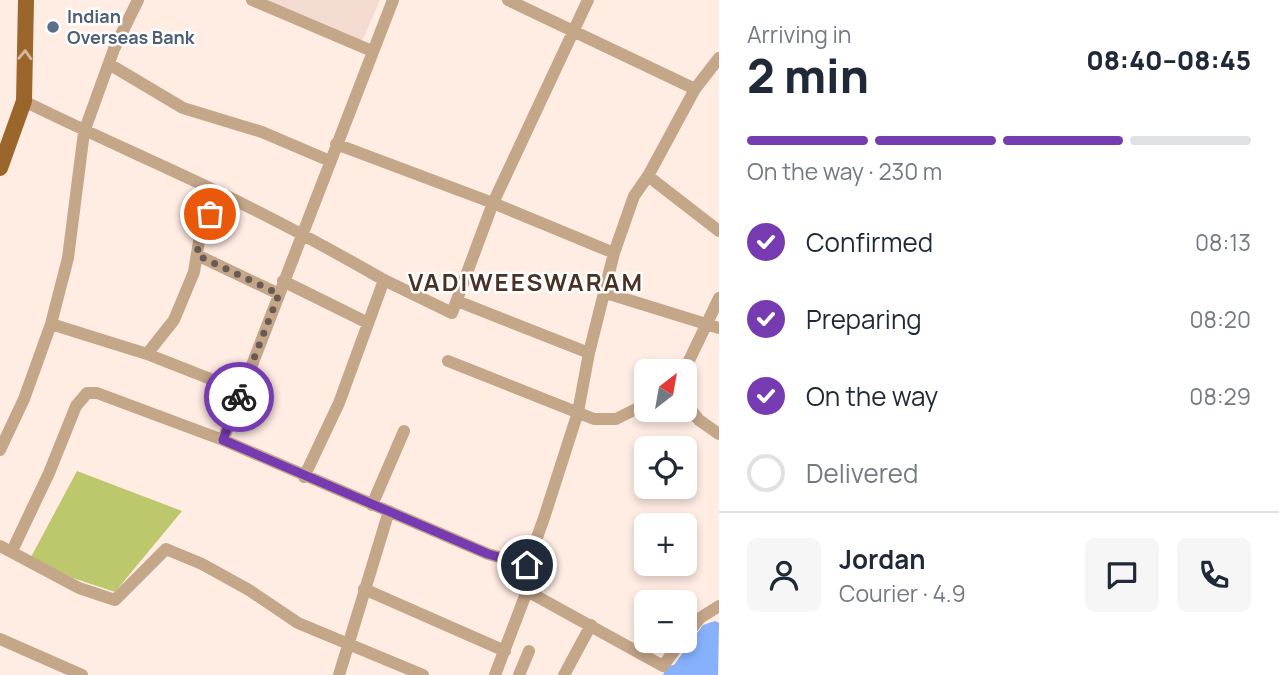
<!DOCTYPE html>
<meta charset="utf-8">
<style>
:root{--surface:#fff;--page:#f6f6f7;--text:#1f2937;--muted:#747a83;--line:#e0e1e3;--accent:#763bb1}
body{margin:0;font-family:Manrope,sans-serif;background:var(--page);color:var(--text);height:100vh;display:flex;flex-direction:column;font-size:26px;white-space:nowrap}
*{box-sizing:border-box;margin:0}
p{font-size:23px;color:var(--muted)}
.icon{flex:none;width:38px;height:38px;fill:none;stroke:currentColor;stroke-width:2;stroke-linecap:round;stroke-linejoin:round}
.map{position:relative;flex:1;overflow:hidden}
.details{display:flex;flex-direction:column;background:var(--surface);width:560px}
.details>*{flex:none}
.needle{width:46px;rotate:31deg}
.buttons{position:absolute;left:634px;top:359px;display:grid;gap:14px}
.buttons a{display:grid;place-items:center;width:63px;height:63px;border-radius:10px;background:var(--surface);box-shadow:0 4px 10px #0003;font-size:35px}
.pin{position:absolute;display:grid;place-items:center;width:60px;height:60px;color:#fff;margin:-30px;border:4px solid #fff;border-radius:50%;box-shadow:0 2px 7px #0007}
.courier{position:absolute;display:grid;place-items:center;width:70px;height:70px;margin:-35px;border:5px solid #763bb1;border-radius:50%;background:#fff;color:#222;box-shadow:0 2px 9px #0007}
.summary em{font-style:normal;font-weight:800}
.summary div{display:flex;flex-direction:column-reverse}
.summary{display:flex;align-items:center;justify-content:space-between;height:119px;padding:0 28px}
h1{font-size:46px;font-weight:800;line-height:52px}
.bar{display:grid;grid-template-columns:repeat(4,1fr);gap:10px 7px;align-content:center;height:84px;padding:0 28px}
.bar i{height:9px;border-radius:5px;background:var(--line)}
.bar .selected{background:var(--accent)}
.bar p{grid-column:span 4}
.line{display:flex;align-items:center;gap:18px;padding:0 28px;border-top:2px solid var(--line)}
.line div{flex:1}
.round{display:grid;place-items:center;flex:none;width:74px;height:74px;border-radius:10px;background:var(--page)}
ol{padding:0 28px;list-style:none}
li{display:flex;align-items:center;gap:21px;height:77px}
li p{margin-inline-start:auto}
li .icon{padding:7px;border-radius:50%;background:var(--accent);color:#fff;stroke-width:4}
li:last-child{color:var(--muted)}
li i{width:38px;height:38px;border:4px solid var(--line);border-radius:50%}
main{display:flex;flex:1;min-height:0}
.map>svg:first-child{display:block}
</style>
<main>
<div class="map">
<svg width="719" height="675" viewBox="0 0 719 675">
<rect width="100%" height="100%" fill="#ffece3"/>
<path fill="#f3dbd1" d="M 265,0 L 380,0 L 362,41 Z"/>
<path fill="#bdc76c" d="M 77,471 L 182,511 L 115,592 L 70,577 L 31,557 Z"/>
<path fill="#87b1fd" d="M 715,621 L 719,623 L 718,675 L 663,675 L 667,666 L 674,665 L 703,625 Z"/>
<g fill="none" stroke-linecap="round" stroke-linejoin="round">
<path stroke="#c4a689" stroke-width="12" d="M 252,0 L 372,51
M 393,0 L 223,440 L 488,554 L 527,565 L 544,518 L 578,412 L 589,353 L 614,253 L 634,196 L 648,176 L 695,89 L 719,58
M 508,0 L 695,89
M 109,64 L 183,108 L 262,132 L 330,161
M 24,101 C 88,133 154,161 218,192 C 275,219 330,249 384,280
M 336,144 L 493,203 L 614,253
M 648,176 L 719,231
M 197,255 L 279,294
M 283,281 L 368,323
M 606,293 L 719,328
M 457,301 L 589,353
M 51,324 L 147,354 L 241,391
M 147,354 L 174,320 L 194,272 L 200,235 L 220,192
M 448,361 L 594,419 L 616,419 L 646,404
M 684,371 L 719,298
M 684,401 L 699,420 L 719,434
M 0,450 L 24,399 L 51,324 L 68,258 L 84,132 L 114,49 L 138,0
M 304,477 L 339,403 L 384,280 L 452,313 L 493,203 L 588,0
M 372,505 L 404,431
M 0,546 L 79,588 L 115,600 L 166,549 L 202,564 L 249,590 L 298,623 L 423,675
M 12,551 L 49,473 L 76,406 L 87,393 L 97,393 L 223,440
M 364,589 L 505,651
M 527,591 L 663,666 L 682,640
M 684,638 L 700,618 L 719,606
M 0,639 L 82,675
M 339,675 L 389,511
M 495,675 L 527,591 L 527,565
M 519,675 L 529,651
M 564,675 L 591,625"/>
<path stroke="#9b662b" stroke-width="16" d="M 0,168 L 24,101 L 26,0"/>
</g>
<defs><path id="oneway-chevron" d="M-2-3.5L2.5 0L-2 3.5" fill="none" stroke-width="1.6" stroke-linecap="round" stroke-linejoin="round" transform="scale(1.75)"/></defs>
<use stroke="#d2baa0" href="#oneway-chevron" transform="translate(25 55) rotate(-88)"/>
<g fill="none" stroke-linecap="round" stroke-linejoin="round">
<path stroke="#685b55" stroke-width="7" stroke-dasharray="0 12.6" d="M 210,214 L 200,235 L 197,255 L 279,294 L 239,397"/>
<path stroke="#763bb1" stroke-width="9" d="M 239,397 L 223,440 L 488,554 L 527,565"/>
</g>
<circle fill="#5c6f8a" stroke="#fff" stroke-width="2.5" cx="53" cy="27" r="7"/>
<g text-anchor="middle" stroke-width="5" stroke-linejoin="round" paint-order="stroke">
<g font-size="18" font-weight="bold" fill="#4e5e75" stroke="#fff" text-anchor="start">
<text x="67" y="23">Indian<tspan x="67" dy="21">Overseas Bank</tspan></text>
</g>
<g font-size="24" font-weight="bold" letter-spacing="2" fill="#493125" stroke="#fff">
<text x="526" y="291">VADIWEESWARAM</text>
</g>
</g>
</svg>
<div class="buttons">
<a><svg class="needle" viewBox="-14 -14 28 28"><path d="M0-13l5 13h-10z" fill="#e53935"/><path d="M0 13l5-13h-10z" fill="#747a83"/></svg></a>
<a><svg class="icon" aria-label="locate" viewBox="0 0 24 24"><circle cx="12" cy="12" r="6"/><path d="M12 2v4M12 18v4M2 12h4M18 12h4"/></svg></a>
<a>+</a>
<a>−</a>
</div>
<div class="pin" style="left:210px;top:214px;background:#ea580c"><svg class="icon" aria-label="bag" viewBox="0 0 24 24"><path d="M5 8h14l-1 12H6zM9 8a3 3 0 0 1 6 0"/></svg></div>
<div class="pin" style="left:527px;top:565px;background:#1f2937"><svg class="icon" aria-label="home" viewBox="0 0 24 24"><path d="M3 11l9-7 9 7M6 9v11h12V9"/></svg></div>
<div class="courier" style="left:239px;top:397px"><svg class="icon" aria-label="bike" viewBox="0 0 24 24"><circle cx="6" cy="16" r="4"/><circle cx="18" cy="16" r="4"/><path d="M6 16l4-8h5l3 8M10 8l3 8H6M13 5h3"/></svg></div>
</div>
<section class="details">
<div class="summary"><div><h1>2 min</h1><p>Arriving in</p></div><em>08:40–08:45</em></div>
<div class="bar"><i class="selected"></i><i class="selected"></i><i class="selected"></i><i></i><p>On the way · 230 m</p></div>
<ol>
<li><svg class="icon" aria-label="check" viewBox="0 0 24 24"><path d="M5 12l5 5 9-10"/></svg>Confirmed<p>08:13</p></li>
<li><svg class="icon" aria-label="check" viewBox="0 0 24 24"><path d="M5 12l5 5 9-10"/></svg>Preparing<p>08:20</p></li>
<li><svg class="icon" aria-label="check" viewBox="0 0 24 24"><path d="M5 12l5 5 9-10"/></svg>On the way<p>08:29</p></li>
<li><i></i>Delivered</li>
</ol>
<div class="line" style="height:126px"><a class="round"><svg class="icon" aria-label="person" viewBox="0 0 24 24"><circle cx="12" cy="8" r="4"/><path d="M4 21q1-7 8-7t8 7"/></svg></a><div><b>Jordan</b><p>Courier · 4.9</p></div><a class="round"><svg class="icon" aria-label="chat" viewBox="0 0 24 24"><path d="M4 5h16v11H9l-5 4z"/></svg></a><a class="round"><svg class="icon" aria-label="phone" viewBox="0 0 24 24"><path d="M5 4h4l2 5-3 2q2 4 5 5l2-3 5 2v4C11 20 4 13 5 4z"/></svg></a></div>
</section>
</main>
